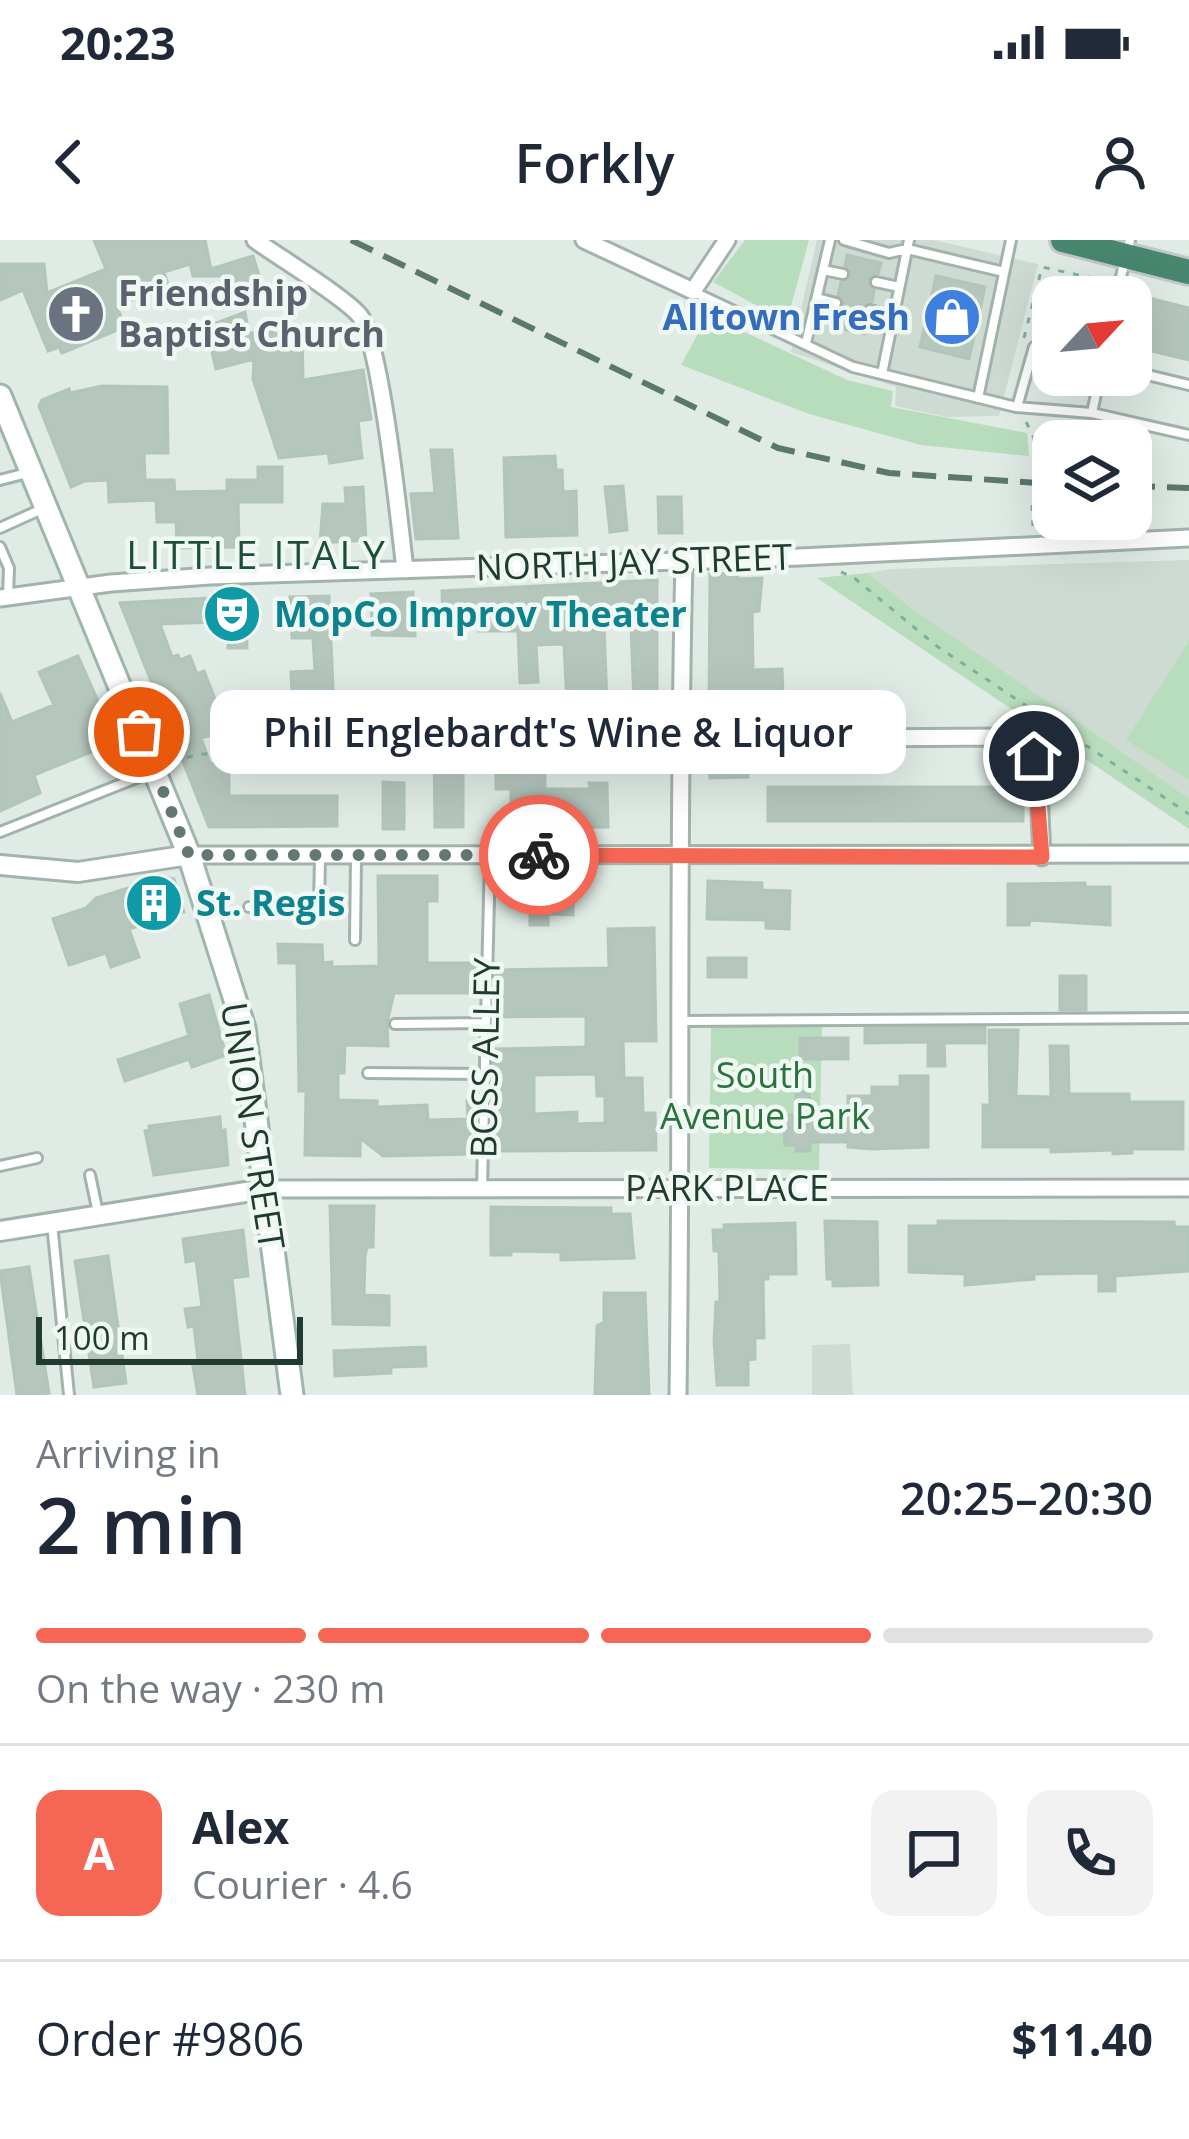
<!DOCTYPE html>
<meta charset="utf-8">
<style>
:root{--surface:#fff;--page:#f2f2f3;--text:#1f2937;--muted:#747a83;--line:#e0e1e3;--accent:#f56754}
body{margin:0;font-family:"Open Sans",sans-serif;background:var(--page);color:var(--text);height:100vh;display:flex;flex-direction:column;font-size:45px;white-space:nowrap}
*{box-sizing:border-box;margin:0}
p{font-size:39px;color:var(--muted)}
.icon{flex:none;width:66px;height:66px;fill:none;stroke:currentColor;stroke-width:2;stroke-linecap:round;stroke-linejoin:round}
.map{position:relative;height:1155px;overflow:hidden}
.drawer{display:flex;flex-direction:column;background:var(--surface);flex:1}
.drawer>*{flex:none}
.needle{width:78px;rotate:64deg}
.tools{position:absolute;left:1032px;top:36px;display:grid;gap:24px}
.tools a{display:grid;place-items:center;width:120px;height:120px;border-radius:24px;background:var(--surface);box-shadow:0 12px 48px #0002;font-size:60px}
.scale{position:absolute;left:36px;bottom:30px;width:267px;box-sizing:border-box;padding-left:12px;border:6px solid #203c31;border-top:0;font-size:33px;line-height:42px;white-space:nowrap;color:#203c31;-webkit-text-stroke:9px #f0f8f3;paint-order:stroke}
.pin{position:absolute;display:grid;place-items:center;width:102px;height:102px;color:#fff;margin:-51px;border:6px solid #fff;border-radius:50%;box-shadow:0 3px 12px #0007}
.courier{position:absolute;display:grid;place-items:center;width:120px;height:120px;margin:-60px;border:9px solid #f56754;border-radius:50%;background:#fff;color:#222;box-shadow:0 3px 15px #0007}
.bubble{position:absolute;height:84px;border-radius:24px;background:var(--surface);box-shadow:0 12px 48px #0002;font-size:39px;font-weight:600;line-height:84px;text-align:center}
.overview em{font-style:normal;font-weight:600}
.overview div{display:flex;flex-direction:column-reverse}
.overview{display:flex;align-items:center;justify-content:space-between;height:204px;padding:0 36px}
h1{font-size:78px;font-weight:600;line-height:90px}
.bar{display:grid;grid-template-columns:repeat(4,1fr);gap:18px 12px;align-content:center;height:144px;padding:0 36px}
.bar i{height:15px;border-radius:9px;background:var(--line)}
.bar .active{background:var(--accent)}
.bar p{grid-column:span 4}
.line{display:flex;align-items:center;gap:30px;padding:0 36px;border-top:3px solid var(--line)}
.line div{flex:1}
.round{display:grid;place-items:center;flex:none;width:126px;height:126px;border-radius:24px;background:var(--page)}
.status{display:flex;justify-content:space-between;align-items:center;height:84px;padding:0 60px;background:var(--surface);direction:ltr}
.status svg{height:33px;fill:currentColor}
header{display:flex;justify-content:space-between;align-items:center;height:156px;padding:0 36px;background:var(--surface);font-size:54px;font-weight:600}
.map>svg:first-child{display:block}
</style>
<div class="status"><b>20:23</b><svg viewBox="0 0 49 12"><path d="M0 12V9h3v3zM5 12V6h3v6zM10 12V3h3v9zM15 12V0h3v12zM26 1h20v11H26zM47 4h2v5h-2z"/></svg></div>
<header><svg class="icon" aria-label="back" viewBox="0 0 24 24"><path d="M15 5l-7 7 7 7"/></svg>Forkly<svg class="icon" aria-label="person" viewBox="0 0 24 24"><circle cx="12" cy="8" r="4"/><path d="M4 21q1-7 8-7t8 7"/></svg></header>
<div class="map">
<svg width="1189" height="1155" viewBox="0 0 1189 1155">
<rect width="100%" height="100%" fill="#e0ebe5"/>
<path fill="#cedbd3" d="M 817,0 L 934,0 L 1038,24 L 999,176 L 946,177 L 895,166 L 896,147 L 791,112 Z
M 1189,320 L 1189,558 L 910,367 L 868,333 L 892,329 Z
M 850,1104 L 853,1155 L 812,1155 L 812,1105 Z"/>
<path fill="#b8ddbd" d="M 745,0 L 809,0 L 790,70 L 767,71 L 713,42 Z
M 708,75 L 847,140 L 893,151 L 891,167 L 1027,193 L 1029,216 L 921,205 L 809,174 L 681,125 Z
M 868,333 L 910,367 L 1189,558 L 1189,589 L 817,338 Z
M 1189,401 L 1189,540 L 1126,500 Z
M 711,782 L 822,784 L 819,930 L 709,928 Z"/>
<path fill="#b5c6bd" stroke="#b2c5bb" stroke-width="3" fill-rule="evenodd" d="M 94,0 L 205,0 L 211,29 L 253,16 L 261,42 L 253,45 L 256,55 L 238,61 L 230,36 L 193,36 L 190,24 L 164,32 L 173,61 L 158,67 L 154,54 L 116,64 L 125,87 L 62,113 L 59,107 L 48,111 L 23,50 L 0,60 L 0,24 L 44,24 L 47,53 L 106,29 Z
M 847,15 L 881,23 L 878,34 L 868,39 L 874,50 L 872,62 L 862,69 L 868,78 L 864,94 L 831,86 L 834,71 L 844,64 L 838,55 L 841,42 L 851,37 L 845,26 Z
M 936,36 L 985,47 L 969,119 L 920,107 Z
M 1137,55 L 1189,68 L 1189,120 L 1131,106 L 1131,76 Z
M 245,72 L 249,93 L 302,91 L 303,140 L 363,130 L 371,179 L 358,181 L 362,218 L 330,223 L 328,213 L 279,218 L 253,139 L 254,119 L 216,129 L 206,87 Z
M 167,147 L 168,213 L 144,213 L 145,240 L 174,240 L 175,252 L 227,251 L 227,240 L 258,240 L 258,227 L 282,227 L 282,262 L 238,262 L 239,307 L 177,308 L 176,282 L 157,282 L 156,260 L 109,262 L 108,240 L 85,241 L 71,247 L 39,166 L 42,160 L 69,149 L 70,153 L 102,146 Z
M 431,210 L 452,210 L 458,298 L 416,299 L 411,254 L 435,253 Z
M 555,216 L 556,230 L 562,230 L 563,252 L 576,251 L 577,295 L 506,297 L 504,218 Z
M 623,246 L 627,290 L 610,292 L 605,247 Z
M 363,247 L 366,300 L 320,303 L 323,264 L 346,264 L 345,248 Z
M 658,257 L 681,257 L 682,293 L 659,293 Z
M 737,333 L 738,339 L 762,338 L 759,371 L 752,372 L 753,430 L 782,429 L 783,454 L 746,456 L 746,474 L 709,475 L 710,334 Z
M 657,340 L 657,463 L 634,463 L 631,387 L 604,388 L 607,462 L 567,464 L 564,404 L 536,405 L 538,442 L 520,443 L 518,391 L 479,391 L 479,379 L 443,380 L 442,351 Z
M 413,352 L 415,396 L 372,395 L 371,354 Z
M 246,356 L 247,408 L 228,408 L 228,399 L 221,400 L 217,382 L 160,384 L 172,417 L 178,415 L 180,420 L 190,416 L 197,434 L 204,431 L 215,459 L 219,493 L 201,498 L 210,523 L 229,524 L 229,556 L 337,556 L 337,586 L 209,587 L 120,363 Z
M 329,356 L 334,472 L 293,473 L 291,432 L 315,431 L 313,398 L 292,398 L 290,357 Z
M 78,416 L 116,502 L 34,535 L 40,553 L 0,571 L 0,453 L 12,482 L 54,465 L 39,432 Z
M 494,485 L 494,507 L 463,507 L 463,587 L 435,587 L 434,506 L 404,506 L 404,487 Z
M 747,513 L 748,537 L 710,538 L 709,515 Z
M 524,527 L 545,527 L 545,549 L 590,549 L 589,543 L 607,543 L 608,587 L 511,588 L 511,549 L 496,549 L 496,534 L 524,534 Z
M 383,542 L 404,543 L 404,589 L 383,589 Z
M 768,547 L 1023,547 L 1023,581 L 768,581 Z
M 378,636 L 437,636 L 437,661 L 427,661 L 427,723 L 479,723 L 478,753 L 394,753 L 387,783 L 388,806 L 345,805 L 344,833 L 338,833 L 338,860 L 377,861 L 377,867 L 427,865 L 428,880 L 468,879 L 467,861 L 476,861 L 475,914 L 383,916 L 360,898 L 360,916 L 305,915 L 306,851 L 299,851 L 297,723 L 279,723 L 278,704 L 322,705 L 323,723 L 332,722 L 332,727 L 379,726 Z
M 555,636 L 573,636 L 573,675 L 548,674 L 548,685 L 530,685 L 530,651 L 555,651 Z
M 163,637 L 174,639 L 184,672 L 129,689 L 139,717 L 111,727 L 106,713 L 69,725 L 53,679 L 86,668 L 96,658 Z
M 708,641 L 762,643 L 762,650 L 790,651 L 789,689 L 766,688 L 766,680 L 707,679 Z
M 1085,643 L 1085,647 L 1110,647 L 1110,685 L 1030,680 L 1029,685 L 1008,685 L 1008,644 Z
M 654,688 L 656,801 L 623,801 L 624,838 L 642,838 L 643,873 L 655,873 L 656,910 L 491,911 L 494,809 L 586,807 L 586,776 L 496,777 L 496,730 L 609,728 L 608,689 ZM 596,834 L 597,856 L 605,856 L 605,883 L 577,884 L 577,872 L 534,874 L 534,835 Z
M 708,718 L 746,718 L 746,737 L 708,737 Z
M 1060,736 L 1086,736 L 1086,770 L 1060,770 Z
M 209,755 L 226,815 L 192,827 L 189,819 L 125,841 L 118,820 L 189,796 L 180,764 Z
M 985,787 L 985,803 L 944,803 L 945,826 L 928,826 L 928,802 L 865,803 L 865,788 Z
M 989,790 L 1018,790 L 1016,856 L 1051,857 L 1050,806 L 1068,806 L 1069,854 L 1129,854 L 1129,862 L 1183,862 L 1183,909 L 1132,909 L 1132,913 L 1113,914 L 1113,910 L 1051,912 L 1051,907 L 983,907 L 983,865 L 990,865 Z
M 800,798 L 848,798 L 848,819 L 800,819 Z
M 900,836 L 928,836 L 928,907 L 872,909 L 848,907 L 848,902 L 810,902 L 810,911 L 796,911 L 796,905 L 785,905 L 784,875 L 796,875 L 796,852 L 809,852 L 810,877 L 848,877 L 848,856 L 872,856 L 872,847 L 900,847 Z
M 220,877 L 221,891 L 225,890 L 228,925 L 154,935 L 145,891 L 150,890 L 149,886 Z
M 330,966 L 374,966 L 373,1007 L 367,1007 L 365,1016 L 364,1055 L 389,1056 L 389,1085 L 333,1084 Z
M 491,967 L 611,968 L 611,974 L 630,974 L 634,1018 L 561,1020 L 561,1012 L 511,1011 L 511,1015 L 491,1015 Z
M 825,981 L 877,982 L 878,1045 L 833,1046 L 833,1039 L 827,1039 Z
M 938,981 L 1174,982 L 1175,987 L 1189,987 L 1189,1031 L 1115,1036 L 1115,1051 L 1099,1051 L 1099,1033 L 1034,1034 L 1034,1039 L 965,1045 L 965,1034 L 909,1032 L 909,986 L 938,986 Z
M 795,983 L 796,1034 L 768,1034 L 768,1039 L 763,1039 L 764,1098 L 755,1098 L 755,1119 L 748,1120 L 748,1145 L 717,1145 L 714,1101 L 716,1062 L 720,1062 L 719,1011 L 714,1011 L 713,990 L 724,990 L 724,985 Z
M 243,990 L 248,1036 L 232,1038 L 245,1155 L 198,1155 L 192,1121 L 198,1120 L 194,1086 L 188,1087 L 185,1069 L 202,1067 L 196,1020 L 186,1022 L 183,999 Z
M 108,1016 L 126,1143 L 94,1147 L 75,1021 Z
M 29,1027 L 49,1153 L 17,1155 L 0,1031 Z
M 604,1053 L 645,1053 L 649,1154 L 595,1154 L 597,1086 L 604,1082 Z
M 425,1107 L 426,1126 L 391,1127 L 391,1133 L 335,1136 L 334,1111 Z"/>
<g fill="none" stroke-linecap="round" stroke-linejoin="round">
<g stroke="#a3b3ab" stroke-width="14">
<path id="service" d="M 844,0 L 889,13 L 907,9 L 1004,32
M 823,30 L 843,34
M 876,42 L 899,47
M 694,52 L 853,127 L 1016,167 L 1092,173 L 1100,135
M 1116,57 L 1130,0
M 817,58 L 836,63
M 870,70 L 893,76
M 806,103 L 830,0
M 1131,131 L 1189,145
M 882,134 L 909,0
M 978,158 L 1011,0
M 1017,167 L 1034,107 L 1053,112
M 1092,173 L 1189,195
M 0,240 L 27,233
M 0,288 L 44,268
M 0,307 L 9,328 L 8,356
M 290,483 L 681,470
M 0,592 L 149,533
M 249,667 L 319,666 L 320,617
M 355,700 L 356,618
M 681,781 L 1189,778
M 395,784 L 486,783
M 368,833 L 485,834
M 0,926 L 37,918
M 90,935 L 98,973
M 482,948 L 490,617
M 52,983 L 69,1155"/>
</g>
<g stroke="#a3b3ab" stroke-width="21">
<path id="minor" d="M 255,0 C 277,16 346,58 360,76 C 381,103 400,286 405,330
M 584,0 L 693,51 L 727,0
M 0,358 L 111,343 L 210,336 L 800,317 L 1189,298
M 800,490 L 849,498 L 1004,497 C 1023,504 1033,509 1038,529 L 1042,617
M 189,615 L 1189,614
M 264,949 L 1189,948
M 678,1155 C 682,877 677,599 684,321"/>
</g>
<g stroke="#a3b3ab" stroke-width="24">
<path id="tertiary" d="M 0,625 L 78,632 L 189,615
M 0,991 L 264,949"/>
</g>
<g stroke="#9eb7ab" stroke-width="27">
<path id="secondary" d="M 0,156 L 189,615 L 244,788 L 292,1155"/>
</g>
<g stroke="#c1c8c5" stroke-width="30">
<path id="trunk" d="M 1063,0 L 1189,32"/>
</g>
<path stroke="#7fb09a" stroke-width="3" stroke-dasharray="6 9" stroke-linecap="butt" d="M 1024,98 L 1042,27 L 1092,38 L 1093,28
M 1026,182 L 1033,195 L 1035,212
M 1032,265 L 1033,287
M 841,332 L 853,337 L 938,407 L 1189,574
M 173,523 L 195,515 L 291,505 L 291,497"/>
<use href="#service" stroke="#fff" stroke-width="8"/>
<use href="#minor" stroke="#fff" stroke-width="15"/>
<use href="#tertiary" stroke="#fff" stroke-width="18"/>
<use href="#secondary" stroke="#fff" stroke-width="21"/>
<use href="#trunk" stroke="#47866f" stroke-width="24"/>
<path stroke="#5a786c" stroke-width="6" stroke-dasharray="24 12" stroke-linecap="butt" d="M 351,0 L 778,208 L 889,233 L 1053,244
M 1131,246 L 1189,248"/>
</g>
<g fill="none" stroke-linecap="round" stroke-linejoin="round">
<path stroke="#637970" stroke-width="12" stroke-dasharray="0 21.6" d="M 139,492 L 189,615 L 539,615"/>
<path stroke="#f56754" stroke-width="15" d="M 539,615 L 1042,617 L 1034,516"/>
</g>
<defs>
<g id="church-disc" transform="scale(3)"><circle r="9.5" fill="#6b7280" stroke="#f0f8f3"/><path d="M-1.2-6h2.4v3.5h3.3v2.4h-3.3V6h-2.4V-.1h-3.3v-2.4h3.3Z" fill="#fff"/></g>
<g id="shop-disc" transform="scale(3)"><circle r="9.5" fill="#3f7fe0" stroke="#f0f8f3"/><path d="M-5-2.5h2.3a2.7 3.5 0 0 1 5.4 0H5L5.5 6h-11ZM-1.5-2.5h3a1.5 2.3 0 0 0-3 0Z" fill="#fff"/></g>
<g id="theatre-disc" transform="scale(3)"><circle r="9.5" fill="#0f9aa8" stroke="#f0f8f3"/><path d="M-5-5.5Q0-4 5-5.5V0Q5 5 0 6Q-5 5-5 0ZM-3.3-2.5H-1v1.5H-3.3ZM1-2.5H3.3v1.5H1ZM-2.8 1Q0 5.5 2.8 1Z" fill="#fff"/></g>
<g id="building-disc" transform="scale(3)"><circle r="9.5" fill="#0f9aa8" stroke="#f0f8f3"/><path d="M-4-6H4V6H1V3H-1V6H-4ZM-2.5-4.3h1.7v1.8h-1.7ZM.8-4.3h1.7v1.8H.8ZM-2.5-1h1.7V.8h-1.7ZM.8-1h1.7V.8H.8Z" fill="#fff"/></g>
</defs>
<g fill-rule="evenodd">
<use href="#church-disc" x="76" y="74"/>
<use href="#shop-disc" x="952" y="77"/>
<use href="#theatre-disc" x="232" y="374"/>
<use href="#building-disc" x="154" y="663"/>
</g>
<g text-anchor="middle" stroke-width="9" stroke-linejoin="round" paint-order="stroke">
<g font-size="36" font-weight="bold" fill="#5b616d" stroke="#f0f8f3" text-anchor="start">
<text x="118" y="66">Friendship<tspan x="118" dy="41">Baptist Church</tspan></text>
</g>
<g font-size="36" font-weight="bold" fill="#366cbe" stroke="#f0f8f3" text-anchor="end">
<text x="910" y="90">Alltown Fresh</text>
</g>
<g font-size="36" fill="#203c31" stroke="#f0f8f3">
<text transform="translate(634 322) rotate(-2)" y="13">NORTH JAY STREET</text>
<text transform="translate(485 818) rotate(-89)" y="13">BOSS ALLEY</text>
<text transform="translate(253 886) rotate(81)" y="13">UNION STREET</text>
<text x="727" y="961">PARK PLACE</text>
</g>
<g font-size="36" font-weight="bold" fill="#0d838f" stroke="#f0f8f3" text-anchor="start">
<text x="274" y="387">MopCo Improv Theater</text>
<text x="196" y="676">St. Regis</text>
</g>
<g font-size="36" fill="#2a733d" stroke="#f0f8f3">
<text x="765" y="848">South<tspan x="765" dy="41">Avenue Park</tspan></text>
</g>
<g font-size="39" letter-spacing="3" fill="#1c4e3c" stroke="#f0f8f3">
<text x="257" y="329">LITTLE ITALY</text>
</g>
</g>
</svg>
<div class="tools">
<a><svg class="needle" viewBox="-14 -14 28 28"><path d="M0-13l5 13h-10z" fill="#e53935"/><path d="M0 13l5-13h-10z" fill="#747a83"/></svg></a>
<a><svg class="icon" aria-label="layers" viewBox="0 0 24 24"><path d="M12 4l9 5-9 5-9-5zM3 14l9 5 9-5"/></svg></a>
</div>
<div class="scale">100 m</div>
<div class="pin" style="left:139px;top:492px;background:#ea580c"><svg class="icon" aria-label="bag" viewBox="0 0 24 24"><path d="M5 8h14l-1 12H6zM9 8a3 3 0 0 1 6 0"/></svg></div>
<div class="pin" style="left:1034px;top:516px;background:#1f2937"><svg class="icon" aria-label="home" viewBox="0 0 24 24"><path d="M3 11l9-7 9 7M6 9v11h12V9"/></svg></div>
<div class="courier" style="left:539px;top:615px"><svg class="icon" aria-label="bike" viewBox="0 0 24 24"><circle cx="6" cy="16" r="4"/><circle cx="18" cy="16" r="4"/><path d="M6 16l4-8h5l3 8M10 8l3 8H6M13 5h3"/></svg></div>
<div class="bubble" style="left:210px;top:450px;width:696px">Phil Englebardt's Wine &amp; Liquor</div>
</div>
<section class="drawer">
<div class="overview"><div><h1>2 min</h1><p>Arriving in</p></div><em>20:25–20:30</em></div>
<div class="bar"><i class="active"></i><i class="active"></i><i class="active"></i><i></i><p>On the way · 230 m</p></div>
<div class="line" style="height:216px"><b class="round" style="background:var(--accent);color:#fff">A</b><div><b>Alex</b><p>Courier · 4.6</p></div><a class="round"><svg class="icon" aria-label="chat" viewBox="0 0 24 24"><path d="M4 5h16v11H9l-5 4z"/></svg></a><a class="round"><svg class="icon" aria-label="phone" viewBox="0 0 24 24"><path d="M5 4h4l2 5-3 2q2 4 5 5l2-3 5 2v4C11 20 4 13 5 4z"/></svg></a></div>
<div class="line" style="height:156px"><div>Order #9806</div><b>$11.40</b></div>
</section>
